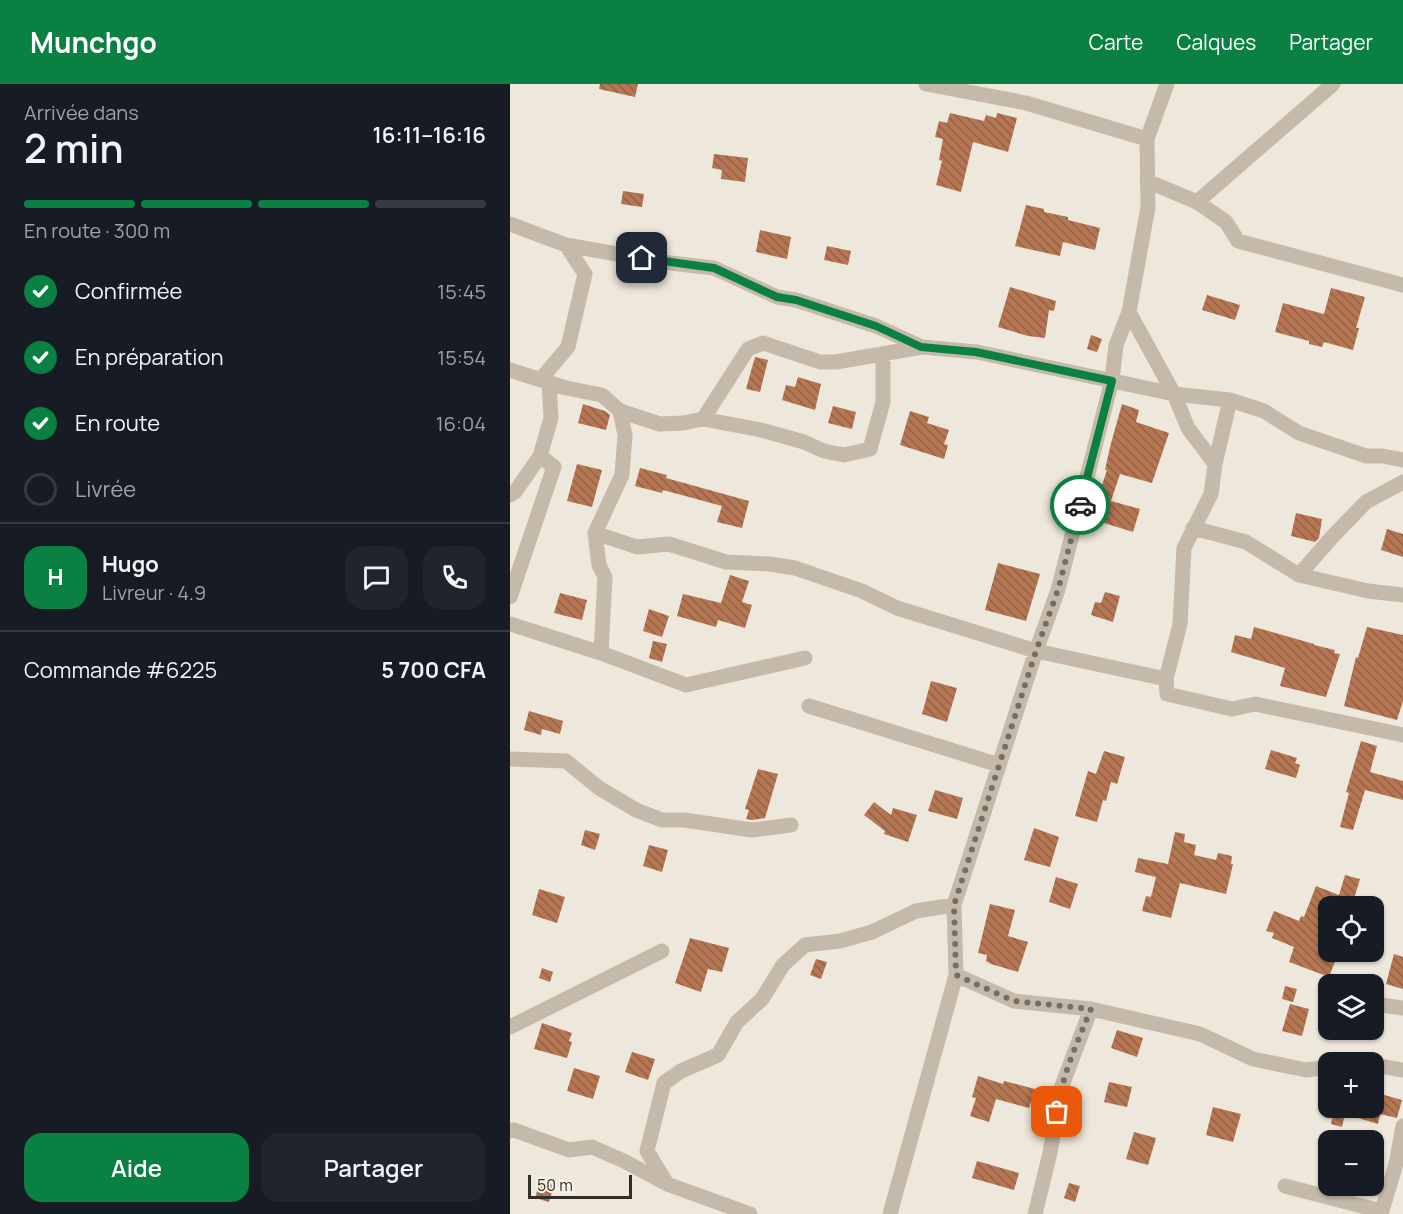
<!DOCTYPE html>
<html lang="fr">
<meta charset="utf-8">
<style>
:root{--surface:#171b24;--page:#20242c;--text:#f1f3f6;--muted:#9ea1a6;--line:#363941;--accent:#0b8043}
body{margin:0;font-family:Manrope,sans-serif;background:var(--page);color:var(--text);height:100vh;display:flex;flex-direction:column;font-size:22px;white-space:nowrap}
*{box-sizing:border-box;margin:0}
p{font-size:20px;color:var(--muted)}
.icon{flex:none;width:33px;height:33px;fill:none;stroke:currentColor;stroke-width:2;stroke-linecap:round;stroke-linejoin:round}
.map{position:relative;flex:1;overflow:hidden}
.side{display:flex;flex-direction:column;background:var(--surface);width:510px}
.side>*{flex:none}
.controls{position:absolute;left:808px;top:812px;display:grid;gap:12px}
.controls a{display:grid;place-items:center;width:66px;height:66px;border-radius:12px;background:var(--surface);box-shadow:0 2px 4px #0004;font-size:30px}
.scale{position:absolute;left:18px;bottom:15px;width:104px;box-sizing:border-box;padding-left:6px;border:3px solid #332d28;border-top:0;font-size:16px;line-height:21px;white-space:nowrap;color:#332d28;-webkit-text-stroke:4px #f7f2e8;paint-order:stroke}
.pin{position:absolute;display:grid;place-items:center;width:51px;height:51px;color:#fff;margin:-26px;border-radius:12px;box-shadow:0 3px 9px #0006}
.courier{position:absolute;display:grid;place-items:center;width:60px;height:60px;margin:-30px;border:4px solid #0b8043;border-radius:50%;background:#fff;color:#222;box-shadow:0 2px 8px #0007}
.overview em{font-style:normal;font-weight:600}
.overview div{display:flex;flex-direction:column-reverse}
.overview{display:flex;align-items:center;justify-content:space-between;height:102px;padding:0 24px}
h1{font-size:39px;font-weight:600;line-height:45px}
.bar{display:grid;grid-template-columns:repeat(4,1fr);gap:9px 6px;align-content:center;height:72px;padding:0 24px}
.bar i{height:8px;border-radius:4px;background:var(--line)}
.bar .active{background:var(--accent)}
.bar p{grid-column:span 4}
.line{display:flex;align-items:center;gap:15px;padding:0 24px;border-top:2px solid var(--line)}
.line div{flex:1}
.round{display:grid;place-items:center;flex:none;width:63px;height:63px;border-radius:18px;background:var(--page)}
ol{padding:0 24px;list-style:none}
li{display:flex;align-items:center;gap:18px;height:66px}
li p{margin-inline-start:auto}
li .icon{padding:6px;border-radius:50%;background:var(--accent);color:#fff;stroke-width:4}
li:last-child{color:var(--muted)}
li i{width:33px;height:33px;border:3px solid var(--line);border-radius:50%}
.action{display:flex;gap:12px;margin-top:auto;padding:12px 24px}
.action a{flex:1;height:69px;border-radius:18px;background:var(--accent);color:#fff;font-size:24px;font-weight:600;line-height:69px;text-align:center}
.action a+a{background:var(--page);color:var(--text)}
header{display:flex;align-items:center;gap:36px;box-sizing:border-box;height:84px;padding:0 30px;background:var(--accent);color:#fff}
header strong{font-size:28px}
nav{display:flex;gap:33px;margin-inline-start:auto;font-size:21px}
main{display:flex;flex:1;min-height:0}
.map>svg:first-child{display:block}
</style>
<header>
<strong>Munchgo</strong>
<nav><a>Carte</a><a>Calques</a><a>Partager</a></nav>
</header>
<main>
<section class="side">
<div class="overview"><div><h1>2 min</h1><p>Arrivée dans</p></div><em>16:11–16:16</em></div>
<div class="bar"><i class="active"></i><i class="active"></i><i class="active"></i><i></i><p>En route · 300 m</p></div>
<ol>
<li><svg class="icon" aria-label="check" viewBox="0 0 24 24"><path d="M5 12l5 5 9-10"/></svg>Confirmée<p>15:45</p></li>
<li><svg class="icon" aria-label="check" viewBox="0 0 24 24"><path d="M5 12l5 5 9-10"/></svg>En préparation<p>15:54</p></li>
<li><svg class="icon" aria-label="check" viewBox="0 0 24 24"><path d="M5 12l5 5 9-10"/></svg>En route<p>16:04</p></li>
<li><i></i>Livrée</li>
</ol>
<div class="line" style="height:108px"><b class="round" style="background:var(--accent);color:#fff">H</b><div><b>Hugo</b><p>Livreur · 4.9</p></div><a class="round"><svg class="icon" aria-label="chat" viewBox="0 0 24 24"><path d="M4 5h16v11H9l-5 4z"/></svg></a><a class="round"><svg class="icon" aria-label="phone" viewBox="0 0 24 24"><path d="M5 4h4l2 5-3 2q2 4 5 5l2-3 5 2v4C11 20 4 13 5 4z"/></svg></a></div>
<div class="line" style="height:78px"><div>Commande #6225</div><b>5 700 CFA</b></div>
<div class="action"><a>Aide</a><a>Partager</a></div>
</section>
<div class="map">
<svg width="893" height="1130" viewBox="0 0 893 1130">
<defs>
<pattern id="building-back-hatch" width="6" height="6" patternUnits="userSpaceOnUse" patternTransform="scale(1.5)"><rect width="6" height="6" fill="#b57653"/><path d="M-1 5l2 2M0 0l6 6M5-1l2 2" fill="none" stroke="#946145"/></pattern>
</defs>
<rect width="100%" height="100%" fill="#eee8dc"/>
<path fill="url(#building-back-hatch)" d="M 90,0 L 128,0 L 125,13 L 89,5 Z
M 440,29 L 474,37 L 476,31 L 486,34 L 487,29 L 507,34 L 498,68 L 463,58 L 451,108 L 426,101 L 432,77 L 429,76 L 433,55 L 425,53 L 429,37 L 437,39 Z
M 204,70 L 238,74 L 235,98 L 211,95 L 212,86 L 202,84 Z
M 113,107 L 134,110 L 132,123 L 111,120 Z
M 516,121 L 534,125 L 534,128 L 558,133 L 558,136 L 590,144 L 585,166 L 553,158 L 550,172 L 505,162 Z
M 250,146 L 281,153 L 277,175 L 246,168 Z
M 317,162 L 341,167 L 338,181 L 314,176 Z
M 500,203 L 546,217 L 544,227 L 539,226 L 535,254 L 518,252 L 488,243 Z
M 821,204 L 855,213 L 846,244 L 849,244 L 843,266 L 814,258 L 812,263 L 799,260 L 799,257 L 765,248 L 773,219 L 814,230 Z
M 697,211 L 730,221 L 725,236 L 692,226 Z
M 581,251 L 592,255 L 587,268 L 577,265 Z
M 245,273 L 258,276 L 250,308 L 236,305 Z
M 288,293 L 311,300 L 305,326 L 272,316 L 276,301 L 285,303 Z
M 73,320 L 95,327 L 100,331 L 96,346 L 68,339 Z
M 612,320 L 629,326 L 626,338 L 659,349 L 642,399 L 610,390 L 601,417 L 630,425 L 623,448 L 581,435 L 597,386 L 595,386 L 600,363 Z
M 323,322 L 346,328 L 342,345 L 318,339 Z
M 400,327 L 419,333 L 417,339 L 439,346 L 434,360 L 438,361 L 434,375 L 390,361 Z
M 67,380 L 92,386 L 82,423 L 57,417 Z
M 130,384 L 157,391 L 156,394 L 239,417 L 232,444 L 207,438 L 212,422 L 153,406 L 152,409 L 125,402 Z
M 786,429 L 812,435 L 809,454 L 805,458 L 781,452 Z
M 877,445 L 893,450 L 893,473 L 871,466 Z
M 488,479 L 530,490 L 516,537 L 475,526 Z
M 220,491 L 239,497 L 232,518 L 242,521 L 235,544 L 208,536 L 206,543 L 167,532 L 173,510 L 211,519 Z
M 595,508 L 610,512 L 603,538 L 581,531 L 585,518 L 591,519 Z
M 50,509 L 77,516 L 72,536 L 44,529 Z
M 139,525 L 159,532 L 152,553 L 133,547 Z
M 744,543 L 804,560 L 804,561 L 825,566 L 824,569 L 830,570 L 816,613 L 770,602 L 775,584 L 721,568 L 725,551 L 741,555 Z
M 857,543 L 893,551 L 893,617 L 887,636 L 834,622 L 846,573 L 848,574 Z
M 143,557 L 157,560 L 152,578 L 139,574 Z
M 421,597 L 447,604 L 437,638 L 412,630 Z
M 19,627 L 53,637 L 50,650 L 32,645 L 31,651 L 14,646 Z
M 851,657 L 867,662 L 860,688 L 893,697 L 893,716 L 855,706 L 843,746 L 830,743 L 839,709 L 836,708 Z
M 761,666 L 787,674 L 785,679 L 790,681 L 786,694 L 755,685 Z
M 594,667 L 615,673 L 607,700 L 601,698 L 596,717 L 593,716 L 587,738 L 565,732 L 578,687 L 586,690 Z
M 248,685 L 268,690 L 255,734 L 242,736 L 236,735 L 239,726 L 235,725 Z
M 425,706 L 453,714 L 447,735 L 418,727 Z
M 364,718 L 381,731 L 383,724 L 407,731 L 398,758 L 374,750 L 375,747 L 354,731 Z
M 524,744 L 549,753 L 540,783 L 514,776 Z
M 75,746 L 90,750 L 85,766 L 71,761 Z
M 665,748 L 675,750 L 674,758 L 686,761 L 684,771 L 706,776 L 708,769 L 722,772 L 721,780 L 723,780 L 716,810 L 670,799 L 661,834 L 632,827 L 636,812 L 641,813 L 646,793 L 625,788 L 628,774 L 658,780 Z
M 139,761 L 158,766 L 152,788 L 133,782 Z
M 835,791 L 850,795 L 843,818 L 829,812 L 825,822 L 819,822 L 819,867 L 829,867 L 819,893 L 779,878 L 784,863 L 762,854 L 764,849 L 756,847 L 764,827 L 789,837 L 791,832 L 794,833 L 806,802 L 829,811 Z
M 546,793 L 568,800 L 560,825 L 539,818 Z
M 29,805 L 55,813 L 47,839 L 22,831 Z
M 480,820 L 505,826 L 498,852 L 518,858 L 508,888 L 481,880 L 476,877 L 477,871 L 468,869 Z
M 180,854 L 219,864 L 212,888 L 198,885 L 191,908 L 165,899 Z
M 884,870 L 893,873 L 893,905 L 876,900 Z
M 306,875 L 317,878 L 311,895 L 300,891 Z
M 32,884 L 43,888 L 40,898 L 29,894 Z
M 775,902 L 787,905 L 783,918 L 772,915 Z
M 780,920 L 799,925 L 792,952 L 772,947 Z
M 32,939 L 62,949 L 59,957 L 62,958 L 57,974 L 24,965 Z
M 607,946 L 633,954 L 627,973 L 601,964 Z
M 122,968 L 145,975 L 138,996 L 115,988 Z
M 64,984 L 90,992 L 83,1015 L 57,1007 Z
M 468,992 L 493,1000 L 494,997 L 525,1005 L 519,1024 L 486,1015 L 479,1038 L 460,1032 L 466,1014 L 462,1013 Z
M 599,998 L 622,1003 L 617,1023 L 594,1018 Z
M 864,1008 L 892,1016 L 887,1034 L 870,1030 L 868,1040 L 835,1030 L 832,1043 L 821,1040 L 824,1027 L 821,1026 L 822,1023 L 864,1023 Z
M 703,1023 L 731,1030 L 723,1058 L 696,1051 Z
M 624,1048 L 646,1054 L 638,1081 L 616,1075 Z
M 467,1077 L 509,1089 L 504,1106 L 462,1094 Z
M 30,1097 L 44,1101 L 39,1118 L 25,1114 Z
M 559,1099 L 570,1102 L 565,1118 L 554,1114 Z"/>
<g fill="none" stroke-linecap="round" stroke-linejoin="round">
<path stroke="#c5b9aa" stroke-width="15" d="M 416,0 L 516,19 L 637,55 L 657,0
M 637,97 L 687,118 L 823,0
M 687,118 L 716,138 L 728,157 L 893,201
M 0,140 L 56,161 L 152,178 L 204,184 L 267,213 L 286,216 L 366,242 L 412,263 L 467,268 L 664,310 L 720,316 L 754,327 L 789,349 L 856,372 L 872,372 L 893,376
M 619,228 L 664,310 L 678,344 L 705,380
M 0,286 L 56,304 L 92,311 L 110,327 L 150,340 L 173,339 L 193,335 L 238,265 L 253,259 L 310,278 L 326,278 L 412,263
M 30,296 L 58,263 L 75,190 L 56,161
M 720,316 L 705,380 L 701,410 L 674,464 L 670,540 L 656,595 L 657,610 L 722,625 L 745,620 L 893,651
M 110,327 L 115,351 L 112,391 L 85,449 L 89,481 L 95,493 L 91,569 L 176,601 L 295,574
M 193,335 L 251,346 L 294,358 L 314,367 L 334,371 L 360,365 L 373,318 L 373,270
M 0,411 L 5,408 L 30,372 L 41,334 L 39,299
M 683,444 L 736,458 L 789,491 L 858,507 L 893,511
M 85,449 L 127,463 L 159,460 L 216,478 L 260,480 L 285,484 L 352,507 L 387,524 L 526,567 L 656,595
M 789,491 L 823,452 L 856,418 L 893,398
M 0,513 L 44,383 L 30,372
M 0,540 L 91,569
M 299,622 L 489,681
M 0,675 L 56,677 L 89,704 L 126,726 L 152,736 L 174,736 L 242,746 L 281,741
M 446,891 L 504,917 L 581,925 L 690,950 L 743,975 L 796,986 L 819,983
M 864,920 L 893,924
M 0,943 L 152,867
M 864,981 L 893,986
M 0,1047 L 4,1046 L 59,1066 L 82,1063 L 114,1077 L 157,1100 L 240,1130
M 157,1100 L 137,1067 L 154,999 L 171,987 L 208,971 L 227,938 L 252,915 L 273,881 L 295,861 L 330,857 L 362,848 L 406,827 L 444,821
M 775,1102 L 871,1127
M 380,1130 L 446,891 L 444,821 L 526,567 L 548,506 L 602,296 L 606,261 L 619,228 L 638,123 L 637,55
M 525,1130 L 540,1069 L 550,1007 L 581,925
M 871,1130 L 886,1080 L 893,1042"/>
</g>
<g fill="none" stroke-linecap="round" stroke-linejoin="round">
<path stroke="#746e67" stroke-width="6" stroke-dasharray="0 10.8" d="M 547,1028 C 552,991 567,959 581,925 L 504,917 L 446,891 L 444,821 L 526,567 L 548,506 L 570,421"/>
<path stroke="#0b8043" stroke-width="8" d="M 132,174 L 204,184 L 267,213 L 286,216 L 366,242 L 411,263 L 466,268 L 602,297 L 570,421"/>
</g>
</svg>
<div class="controls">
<a><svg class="icon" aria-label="locate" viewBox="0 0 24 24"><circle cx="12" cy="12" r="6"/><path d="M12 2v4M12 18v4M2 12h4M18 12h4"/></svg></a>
<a><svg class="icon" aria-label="layers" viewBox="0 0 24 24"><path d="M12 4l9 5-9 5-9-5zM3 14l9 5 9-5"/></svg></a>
<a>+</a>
<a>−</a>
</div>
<div class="scale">50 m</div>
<div class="pin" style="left:547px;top:1028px;background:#ea580c"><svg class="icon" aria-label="bag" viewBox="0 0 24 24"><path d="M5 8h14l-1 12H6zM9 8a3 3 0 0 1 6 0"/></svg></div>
<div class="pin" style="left:132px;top:174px;background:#1f2937"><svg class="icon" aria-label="home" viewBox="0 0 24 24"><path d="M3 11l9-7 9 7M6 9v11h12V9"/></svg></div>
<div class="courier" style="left:570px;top:421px"><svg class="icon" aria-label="car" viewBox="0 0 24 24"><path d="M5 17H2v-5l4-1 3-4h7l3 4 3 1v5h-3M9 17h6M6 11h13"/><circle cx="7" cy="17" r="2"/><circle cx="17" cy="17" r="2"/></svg></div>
</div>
</main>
